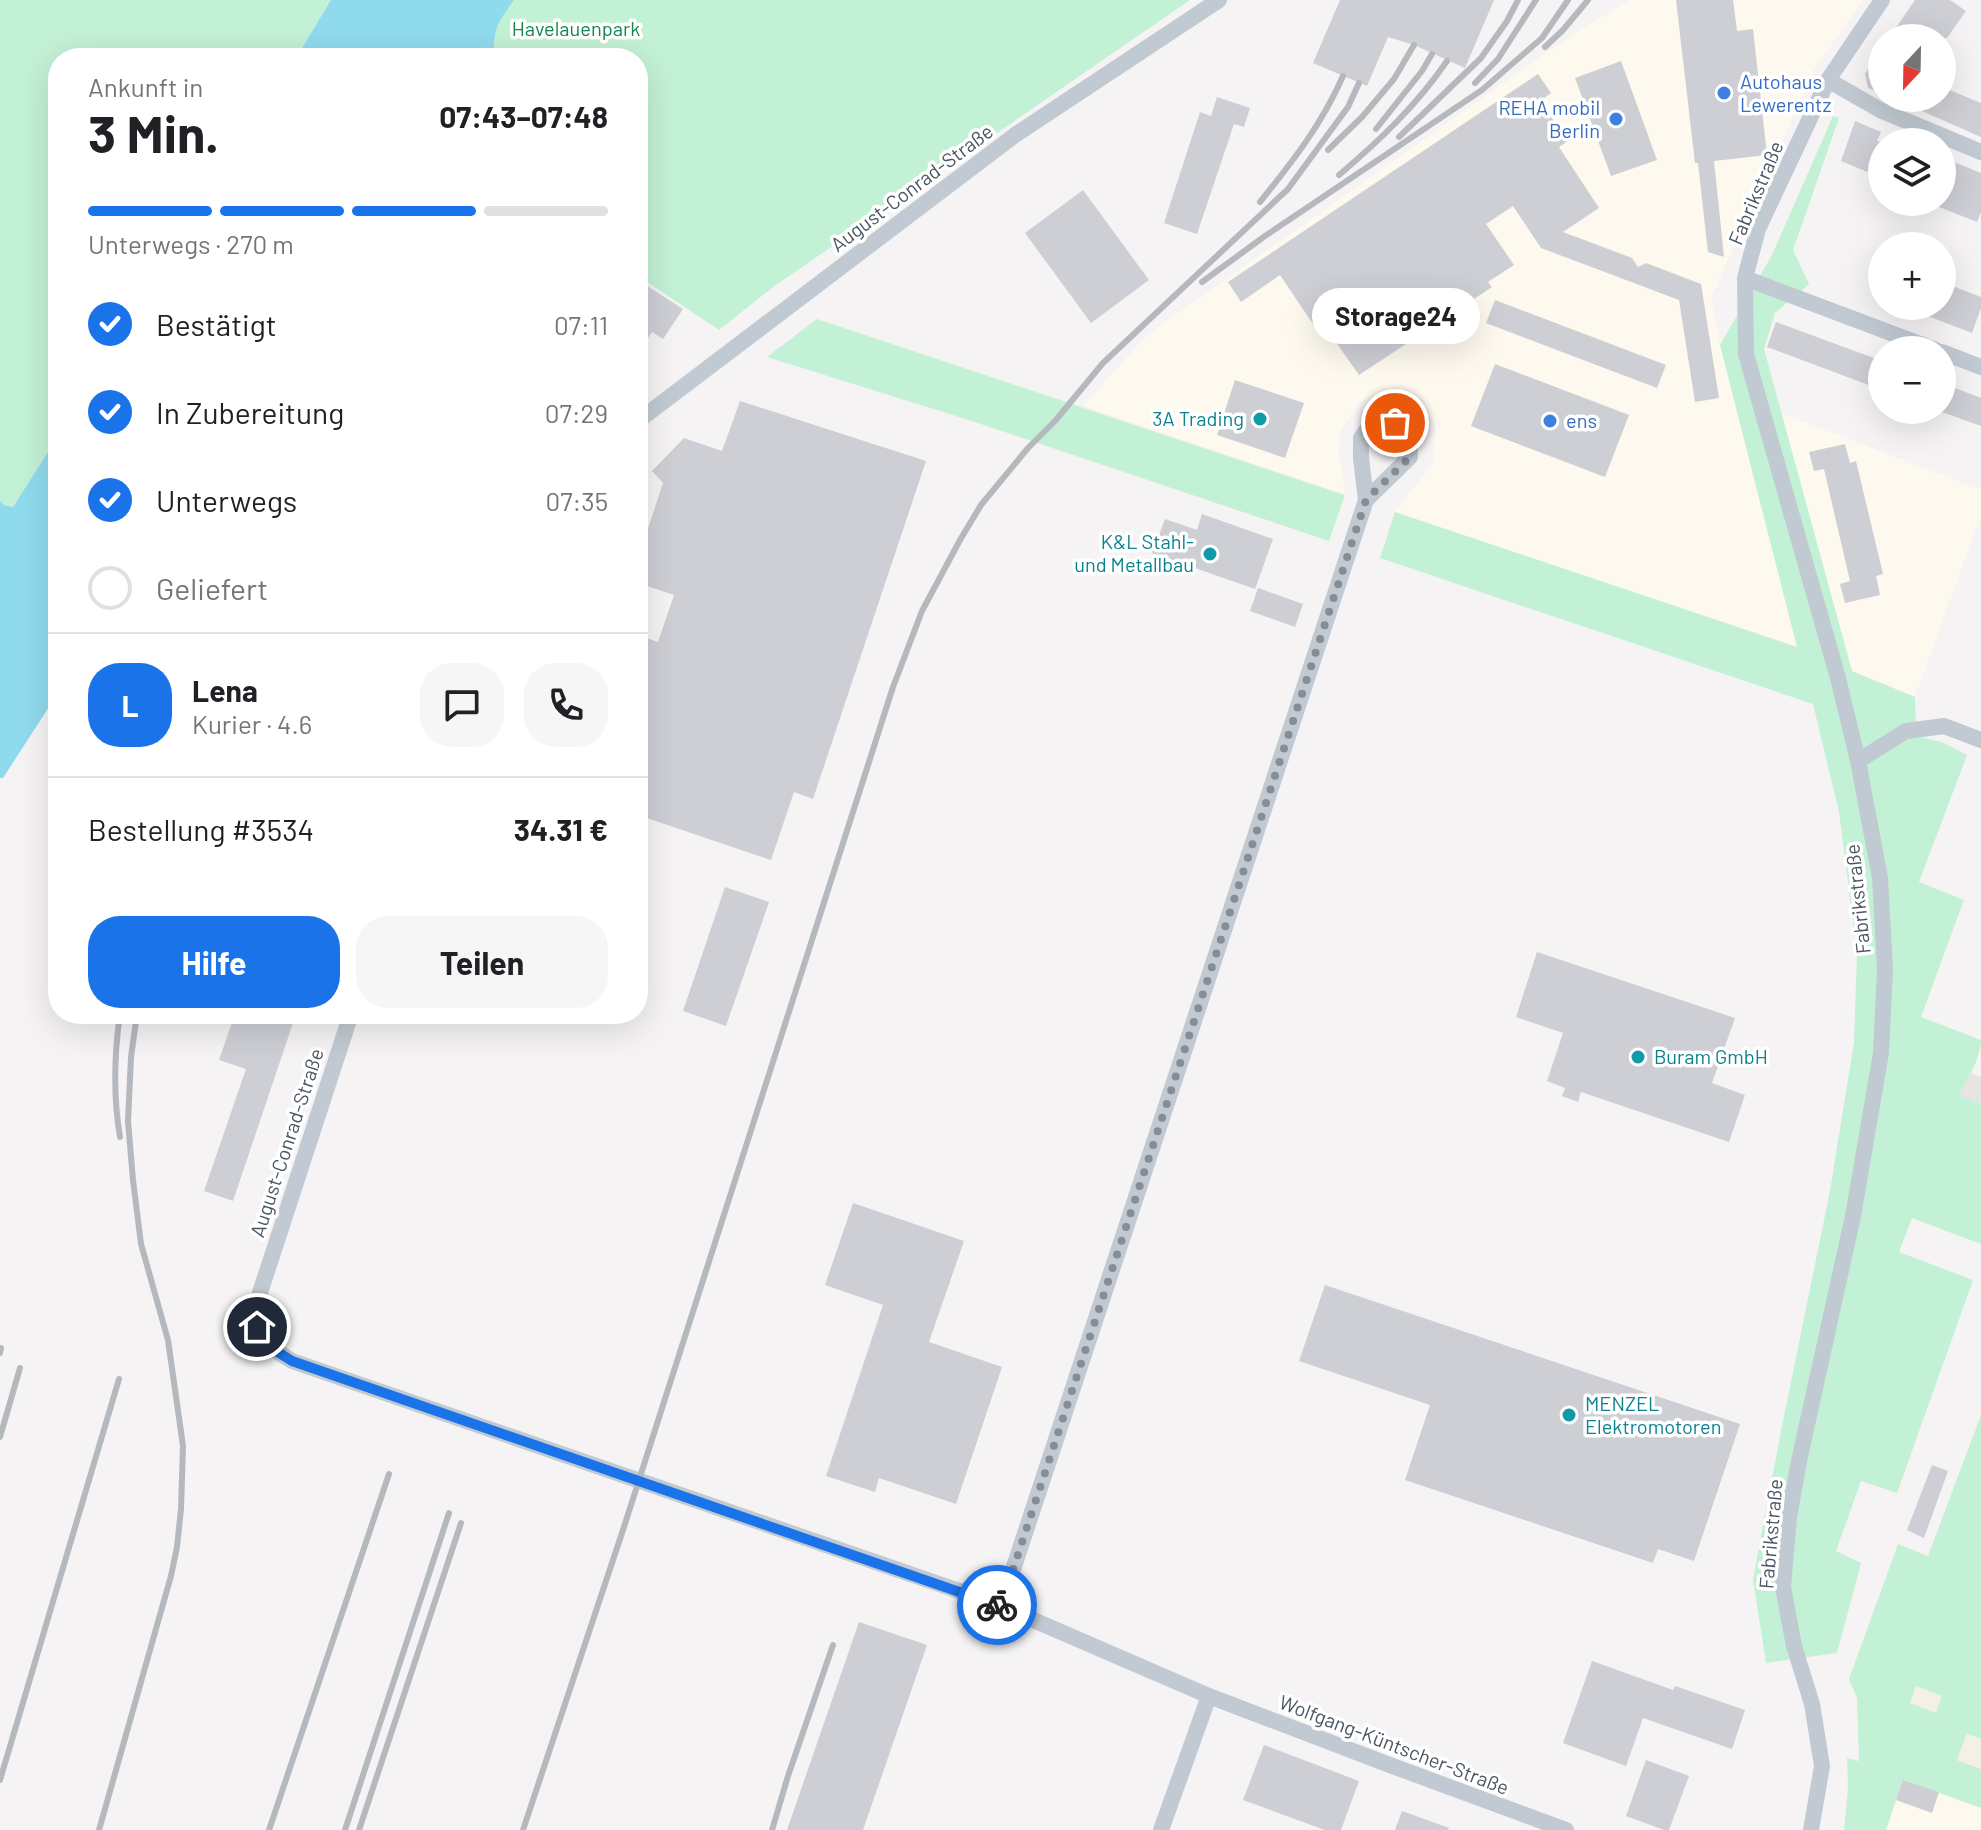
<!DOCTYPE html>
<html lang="de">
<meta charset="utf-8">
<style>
:root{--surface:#fff;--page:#f6f6f6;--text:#202124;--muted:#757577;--line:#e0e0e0;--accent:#1a73e8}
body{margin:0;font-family:Barlow,sans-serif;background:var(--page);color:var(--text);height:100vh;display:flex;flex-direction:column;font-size:30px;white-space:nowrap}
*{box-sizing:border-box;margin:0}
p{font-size:26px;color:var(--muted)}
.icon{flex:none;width:44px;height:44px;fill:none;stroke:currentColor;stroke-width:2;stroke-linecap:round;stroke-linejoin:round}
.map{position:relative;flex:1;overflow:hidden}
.drawer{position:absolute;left:48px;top:48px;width:600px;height:976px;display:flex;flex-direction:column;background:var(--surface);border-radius:32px;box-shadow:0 8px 32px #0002}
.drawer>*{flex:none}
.needle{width:52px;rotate:202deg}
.fabs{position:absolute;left:1868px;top:24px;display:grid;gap:16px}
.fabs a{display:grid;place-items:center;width:88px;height:88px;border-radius:50%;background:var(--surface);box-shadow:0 8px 32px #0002;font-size:40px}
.pin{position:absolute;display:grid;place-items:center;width:68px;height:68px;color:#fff;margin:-34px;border:4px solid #fff;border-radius:50%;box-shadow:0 2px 8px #0007}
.courier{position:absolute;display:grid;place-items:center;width:80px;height:80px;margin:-40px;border:6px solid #1a73e8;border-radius:50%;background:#fff;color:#222;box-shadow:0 2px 10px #0007}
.bubble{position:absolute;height:56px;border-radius:28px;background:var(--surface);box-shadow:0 8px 32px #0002;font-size:26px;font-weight:700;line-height:56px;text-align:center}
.overview em{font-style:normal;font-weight:700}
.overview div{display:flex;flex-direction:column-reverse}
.overview{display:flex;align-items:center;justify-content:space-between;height:136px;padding:0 40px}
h1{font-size:52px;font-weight:700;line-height:60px}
.bar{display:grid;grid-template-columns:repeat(4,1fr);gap:12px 8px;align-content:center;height:96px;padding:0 40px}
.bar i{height:10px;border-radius:6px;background:var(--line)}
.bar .active{background:var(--accent)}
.bar p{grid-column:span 4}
.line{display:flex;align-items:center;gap:20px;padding:0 40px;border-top:2px solid var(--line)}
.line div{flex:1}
.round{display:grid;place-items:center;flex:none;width:84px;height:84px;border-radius:32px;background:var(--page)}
ol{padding:0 40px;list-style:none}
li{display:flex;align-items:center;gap:24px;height:88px}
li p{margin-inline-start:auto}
li .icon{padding:8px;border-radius:50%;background:var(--accent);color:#fff;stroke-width:4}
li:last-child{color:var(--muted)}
li i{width:44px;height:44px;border:4px solid var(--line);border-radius:50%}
.primary-button{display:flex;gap:16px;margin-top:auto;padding:16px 40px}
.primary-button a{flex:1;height:92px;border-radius:32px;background:var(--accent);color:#fff;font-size:32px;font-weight:700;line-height:92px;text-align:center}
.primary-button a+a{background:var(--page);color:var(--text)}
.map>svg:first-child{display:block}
</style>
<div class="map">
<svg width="1981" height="1830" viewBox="0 0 1981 1830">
<rect width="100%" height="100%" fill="#f5f3f3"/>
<path fill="#fdf9ef" d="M 1630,0 L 1863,0 L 1814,70 L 1711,298 L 1720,345 L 1797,647 L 1395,512 L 1433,463 L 1435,424 L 1417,400 L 1387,390 L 1361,402 L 1341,430 L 1339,453 L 1345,495 L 1083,406 L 1147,335 L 1575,33 Z
M 1781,413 L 1981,490 L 1981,515 L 1915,697 L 1852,672 Z
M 1903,1779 L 1981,1808 L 1981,1830 L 1886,1830 Z"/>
<path fill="#e6e4e5" d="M 1971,1073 L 1981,1077 L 1981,1104 L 1958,1095 Z"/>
<path fill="#c3f1d5" d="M 0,0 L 331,0 L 296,58 L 58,58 L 58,436 L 13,507 L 4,505 L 0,501 Z
M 514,0 L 1190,0 L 773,287 L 719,330 L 638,276 L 638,58 L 494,58 C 493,29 497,24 514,0 Z
M 1833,116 L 1839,118 L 1793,250 L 1809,284 L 1775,313 L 1764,349 L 1852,671 L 1915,697 L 1916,736 L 1942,742 L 1967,755 L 1919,882 L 1964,900 L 1921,1017 L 1981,1040 C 1980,1060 1968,1078 1959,1095 L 1981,1104 L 1981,1244 L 1912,1218 L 1899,1252 L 1973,1280 L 1897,1493 L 1861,1481 L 1836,1551 L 1861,1563 L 1837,1653 L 1766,1663 L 1753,1579 L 1781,1431 L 1830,1191 L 1854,1042 L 1857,953 L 1839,812 L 1813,704 L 1380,558 L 1395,512 L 1797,647 L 1720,345 L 1772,255 Z
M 817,319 L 1345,495 L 1329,541 L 972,421 L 767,357 Z
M 1981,1415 L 1981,1739 L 1967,1734 L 1957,1760 L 1981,1769 L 1981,1808 L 1903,1780 L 1886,1830 L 1844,1830 L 1848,1787 L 1847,1758 L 1859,1761 L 1857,1698 L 1849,1679 L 1898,1544 L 1928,1556 Z"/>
<path fill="#f5f0e5" d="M 1916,1686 L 1942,1696 L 1936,1713 L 1910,1703 Z
M 1967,1734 L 1981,1739 L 1981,1769 L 1957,1760 Z"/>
<path fill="#90daee" d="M 331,0 L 514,0 C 497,24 493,29 494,58 L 485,58 L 483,47 L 471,58 L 296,58 Z
M 58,436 L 58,693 L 3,778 L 0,778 L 0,501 L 4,505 L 13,507 Z"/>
<path fill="#cdcfd5" d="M 1340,0 L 1494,0 L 1465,68 L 1414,45 L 1388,37 L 1367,86 L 1313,63 Z
M 1676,0 L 1733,0 L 1737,31 L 1753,29 L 1767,155 L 1714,161 L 1724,257 L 1708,252 L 1698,163 L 1695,163 Z
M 1915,0 L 1950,0 L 1966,11 L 1947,38 L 1889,38 Z
M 1882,48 L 1882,94 L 1868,88 L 1865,74 Z
M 1621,61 L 1657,160 L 1611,176 L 1575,78 Z
M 1538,74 L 1551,93 L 1540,101 L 1568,141 L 1559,147 L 1599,208 L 1563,232 L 1632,258 L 1638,267 L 1646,263 L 1701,284 L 1719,398 L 1695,402 L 1679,300 L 1541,248 L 1513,206 L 1486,224 L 1514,265 L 1488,282 L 1492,287 L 1359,375 L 1328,331 L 1321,336 L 1280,275 L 1241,302 L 1228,282 Z
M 1942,87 L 1981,103 L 1981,137 L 1892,98 L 1942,98 Z
M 1217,97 L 1250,108 L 1244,127 L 1234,124 L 1197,234 L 1164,223 L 1200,112 L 1211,116 Z
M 1855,121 L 1881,132 L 1877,141 L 1882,143 L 1882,178 L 1841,161 Z
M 1942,157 L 1981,173 L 1981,212 L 1977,222 L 1929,203 L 1942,202 Z
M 1083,190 L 1149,280 L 1091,323 L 1025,233 Z
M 638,280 L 683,309 L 663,339 L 652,332 L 638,353 Z
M 1942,282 L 1981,297 L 1981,308 L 1972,333 L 1904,307 L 1942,306 Z
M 1495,300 L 1666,365 L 1657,388 L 1486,323 Z
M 1776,322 L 1882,361 L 1882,390 L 1767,347 Z
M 1495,364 L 1629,415 L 1605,477 L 1471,426 Z
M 1235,380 L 1304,403 L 1285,458 L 1217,435 Z
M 1942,383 L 1981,398 L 1981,426 L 1942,412 Z
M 740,401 L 926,461 L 813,799 L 794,792 L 771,860 L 638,815 L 638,635 L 658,642 L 674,595 L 638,583 L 638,559 L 663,483 L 652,471 L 684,438 L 722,451 Z
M 1845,444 L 1850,463 L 1856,461 L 1883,574 L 1876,576 L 1880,595 L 1845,603 L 1840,584 L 1850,581 L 1824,469 L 1814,471 L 1809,452 Z
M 1202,514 L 1273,539 L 1255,589 L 1152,553 L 1165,519 L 1197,530 Z
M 1258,588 L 1303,604 L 1295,627 L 1250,611 Z
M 725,887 L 769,902 L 726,1026 L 683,1011 Z
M 1537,952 L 1735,1018 L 1712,1083 L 1745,1095 L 1729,1142 L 1581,1092 L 1578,1102 L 1562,1096 L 1565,1088 L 1547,1081 L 1563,1033 L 1516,1017 Z
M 235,1014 L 296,1014 L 233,1201 L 204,1191 L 246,1069 L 219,1060 Z
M 853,1203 L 964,1241 L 929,1342 L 1002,1367 L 956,1504 L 879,1478 L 875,1492 L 826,1476 L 883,1305 L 825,1285 Z
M 1325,1285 L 1740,1424 L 1694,1561 L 1658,1549 L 1653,1563 L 1405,1480 L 1430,1405 L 1299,1361 Z
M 1932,1465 L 1948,1471 L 1924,1538 L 1907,1530 Z
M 859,1622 L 927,1645 L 863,1830 L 787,1830 Z
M 1592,1661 L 1673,1690 L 1675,1686 L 1745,1710 L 1732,1749 L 1643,1718 L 1626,1766 L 1563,1743 Z
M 1264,1745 L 1359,1781 L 1341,1830 L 1325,1830 L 1243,1800 Z
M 1646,1760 L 1689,1776 L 1669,1830 L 1664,1830 L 1626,1816 Z
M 1903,1780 L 1939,1792 L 1932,1813 L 1896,1800 Z
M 1402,1811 L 1449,1828 L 1448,1830 L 1395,1830 Z"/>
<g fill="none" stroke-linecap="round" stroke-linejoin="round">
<path stroke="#c1cad2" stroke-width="16" d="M 1828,80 L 1880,110 L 1981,152
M 1745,278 L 1936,350
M 1942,352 L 1981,367
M 638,421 L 1015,135 L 1219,0
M 1395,423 L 1409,437 L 1410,457 L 1366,500 L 1361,458 L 1361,438 L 1370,425 Z
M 1858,761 L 1906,731 L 1944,726 L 1981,740
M 351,1014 L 255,1308 C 259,1339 266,1345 292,1361 L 971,1595 L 1001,1606 L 1209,1696 L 1387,1764 L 1566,1830
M 1001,1606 L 1366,500
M 1161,1830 L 1209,1696
M 1811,1830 L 1822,1766 L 1812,1704 L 1794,1646 L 1783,1587 L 1789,1517 L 1799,1461 L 1853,1216 L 1881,1053 L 1885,969 L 1880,878 L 1858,761 L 1838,678 L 1746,354 L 1745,278 L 1758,229 L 1828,80 L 1882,0"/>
<path stroke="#b5b8bd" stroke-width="6" d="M 1545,47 L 1563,30 L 1588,0
M 1475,83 L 1498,59 L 1536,0
M 1376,129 L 1422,71 L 1432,54
M 1399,137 L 1481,58 L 1507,21 L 1518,0
M 1328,150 L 1362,117 L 1394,79 L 1414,45
M 1339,175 C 1379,141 1417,105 1447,61
M 1260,202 C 1293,161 1322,124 1343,76
M 1202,282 L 1265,236 L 1482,90 L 1542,38 L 1568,0
M 120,1014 C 114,1056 113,1096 120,1137
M 0,1353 L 1,1348
M 0,1437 L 20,1368
M 0,1780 L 119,1379
M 99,1830 L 171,1576 L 177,1547 L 181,1509 L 183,1446 L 168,1340 L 141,1244 L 133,1180 L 128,1121 L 131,1057 L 137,1014
M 269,1830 L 389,1474
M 345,1830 L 449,1513
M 359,1830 L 461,1523
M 523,1830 L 623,1530 L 893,687 L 922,611 L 960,540 L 981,505 L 1028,448 L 1055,421 L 1103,363 L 1288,189 L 1348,107 L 1359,83
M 772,1830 L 788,1776 L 833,1645"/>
</g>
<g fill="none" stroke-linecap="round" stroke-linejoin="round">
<path stroke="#868d94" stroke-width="8" stroke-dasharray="0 14.4" d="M 997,1605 L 1001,1606 L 1366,500 L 1410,457 L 1409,437 L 1395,423"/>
<path stroke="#1a73e8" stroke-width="10" d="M 257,1327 L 270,1347 L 292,1361 L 997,1605"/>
</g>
<g fill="#3f7fe0" stroke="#fff" stroke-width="3">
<circle cx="1724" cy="93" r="8"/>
<circle cx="1616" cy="119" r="8"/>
<circle cx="1550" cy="421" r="8"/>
</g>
<g fill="#0f9aa8" stroke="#fff" stroke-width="3">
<circle cx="1260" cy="419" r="8"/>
<circle cx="1210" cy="554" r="8"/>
<circle cx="1638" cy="1057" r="8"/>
<circle cx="1569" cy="1415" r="8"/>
</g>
<g text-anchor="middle" stroke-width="7" stroke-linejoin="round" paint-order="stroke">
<g font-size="20" fill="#17864f" stroke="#fff">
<text x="576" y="36">Havelauenpark</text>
</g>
<g font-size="20" fill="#366cbe" stroke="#fff" text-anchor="start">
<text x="1740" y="89">Autohaus<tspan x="1740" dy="23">Lewerentz</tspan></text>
<text x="1600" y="115" text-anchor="end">REHA mobil<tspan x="1600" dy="23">Berlin</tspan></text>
<text x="1566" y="428">ens</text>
</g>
<g font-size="20" fill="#4a5661" stroke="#fff">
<text transform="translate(912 188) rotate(-37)" y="7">August-Conrad-Straße</text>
<text transform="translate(1756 193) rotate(-67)" y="7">Fabrikstraße</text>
<text transform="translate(1858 899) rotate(-96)" y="7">Fabrikstraße</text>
<text transform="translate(287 1143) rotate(-72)" y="7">August-Conrad-Straße</text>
<text transform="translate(1771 1534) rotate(-85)" y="7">Fabrikstraße</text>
<text transform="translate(1394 1745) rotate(21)" y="7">Wolfgang-Küntscher-Straße</text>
</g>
<g font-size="20" fill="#0d838f" stroke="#fff" text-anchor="end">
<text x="1244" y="426">3A Trading</text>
<text x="1194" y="549">K&amp;L Stahl-<tspan x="1194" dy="23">und Metallbau</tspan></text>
<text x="1654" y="1064" text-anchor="start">Buram GmbH</text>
<text x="1585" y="1411" text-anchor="start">MENZEL<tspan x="1585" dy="23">Elektromotoren</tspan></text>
</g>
</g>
</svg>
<div class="fabs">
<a><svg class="needle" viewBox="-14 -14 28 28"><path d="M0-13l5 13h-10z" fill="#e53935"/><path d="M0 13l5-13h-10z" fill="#757577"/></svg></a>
<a><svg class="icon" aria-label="layers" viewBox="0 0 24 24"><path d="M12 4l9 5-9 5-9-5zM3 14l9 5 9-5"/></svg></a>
<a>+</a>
<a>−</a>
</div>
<div class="pin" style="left:1395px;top:423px;background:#ea580c"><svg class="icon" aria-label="bag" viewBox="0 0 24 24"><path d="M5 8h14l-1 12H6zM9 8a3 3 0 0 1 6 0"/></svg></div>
<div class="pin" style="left:257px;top:1327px;background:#1f2937"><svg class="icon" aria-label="home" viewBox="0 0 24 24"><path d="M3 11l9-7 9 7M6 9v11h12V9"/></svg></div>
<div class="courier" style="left:997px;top:1605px"><svg class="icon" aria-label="bike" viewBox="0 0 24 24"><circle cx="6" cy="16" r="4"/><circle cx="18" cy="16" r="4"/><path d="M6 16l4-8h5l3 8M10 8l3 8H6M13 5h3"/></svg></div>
<div class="bubble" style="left:1312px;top:288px;width:168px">Storage24</div>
<section class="drawer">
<div class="overview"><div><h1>3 Min.</h1><p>Ankunft in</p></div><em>07:43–07:48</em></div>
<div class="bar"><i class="active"></i><i class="active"></i><i class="active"></i><i></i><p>Unterwegs · 270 m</p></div>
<ol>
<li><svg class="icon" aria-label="check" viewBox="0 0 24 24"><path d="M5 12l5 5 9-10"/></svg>Bestätigt<p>07:11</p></li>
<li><svg class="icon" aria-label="check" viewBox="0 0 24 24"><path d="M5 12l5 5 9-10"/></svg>In Zubereitung<p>07:29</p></li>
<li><svg class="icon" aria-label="check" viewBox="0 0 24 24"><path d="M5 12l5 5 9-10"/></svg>Unterwegs<p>07:35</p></li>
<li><i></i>Geliefert</li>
</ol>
<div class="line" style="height:144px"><b class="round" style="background:var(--accent);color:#fff">L</b><div><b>Lena</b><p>Kurier · 4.6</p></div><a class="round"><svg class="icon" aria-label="chat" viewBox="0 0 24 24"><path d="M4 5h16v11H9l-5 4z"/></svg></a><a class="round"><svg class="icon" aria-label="phone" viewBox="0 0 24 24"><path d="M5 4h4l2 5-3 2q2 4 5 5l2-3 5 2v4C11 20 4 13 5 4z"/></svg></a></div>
<div class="line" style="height:104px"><div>Bestellung #3534</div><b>34.31 €</b></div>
<div class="primary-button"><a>Hilfe</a><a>Teilen</a></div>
</section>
</div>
